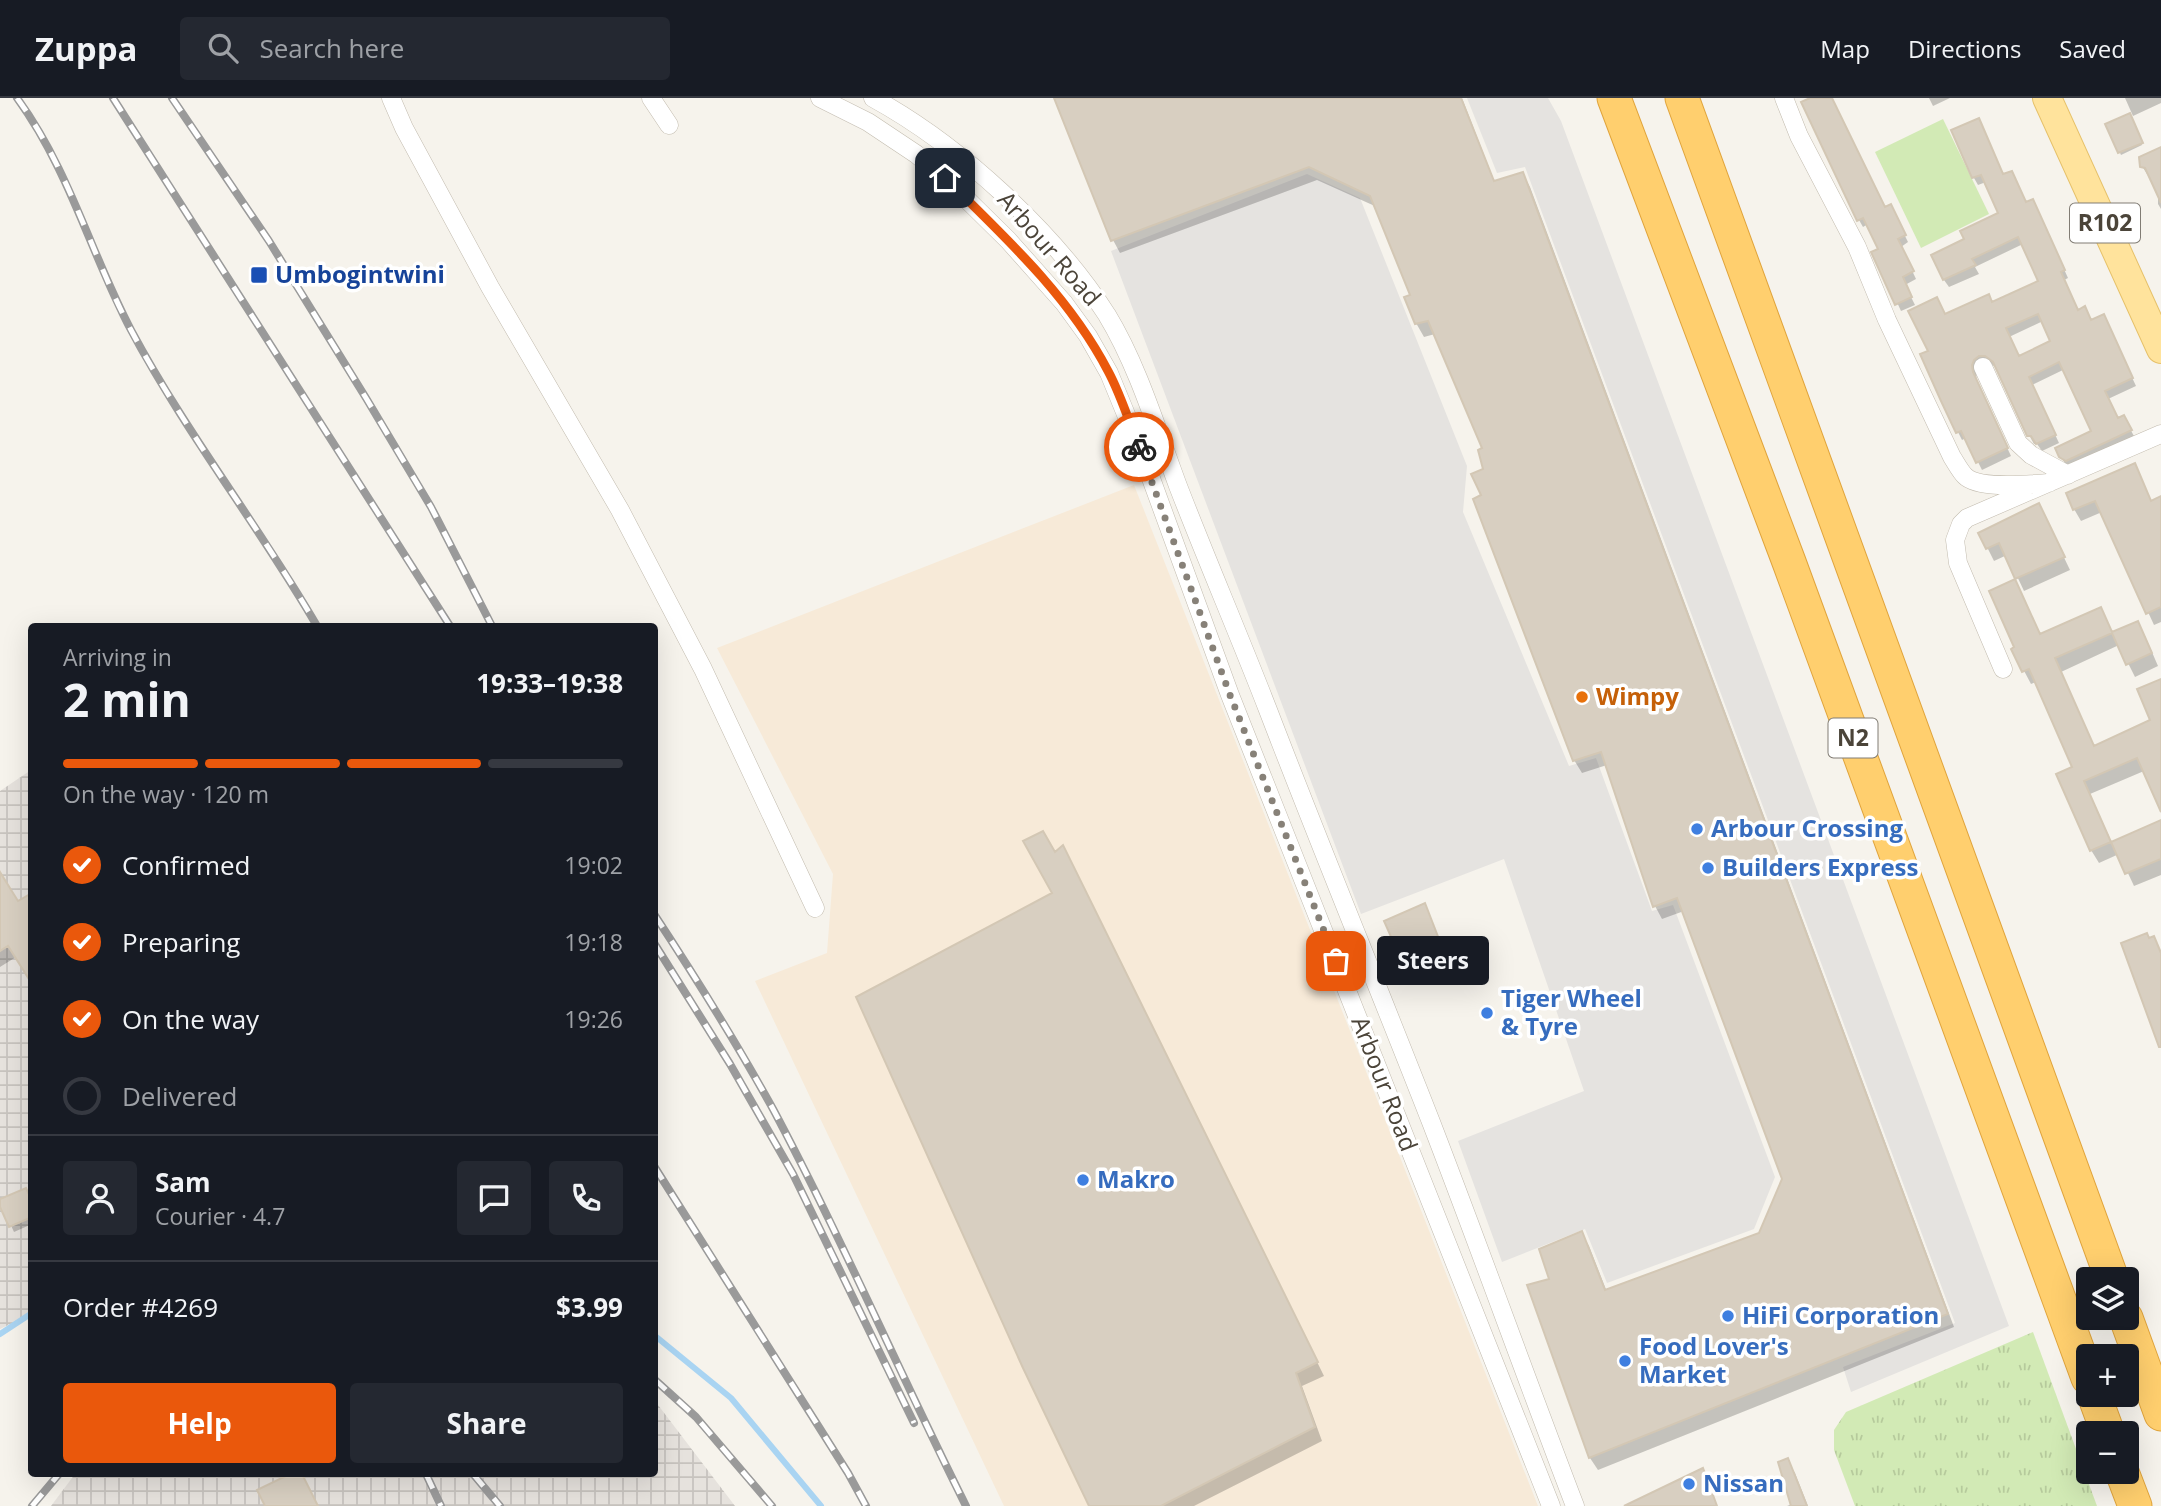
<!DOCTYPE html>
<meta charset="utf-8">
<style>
:root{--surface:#171b24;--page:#242831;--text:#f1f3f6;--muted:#9ea1a6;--line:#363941;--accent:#ea580c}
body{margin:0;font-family:"Open Sans",sans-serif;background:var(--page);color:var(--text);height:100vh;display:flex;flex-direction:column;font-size:26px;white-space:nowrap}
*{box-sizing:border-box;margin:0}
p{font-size:23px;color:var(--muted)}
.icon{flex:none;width:38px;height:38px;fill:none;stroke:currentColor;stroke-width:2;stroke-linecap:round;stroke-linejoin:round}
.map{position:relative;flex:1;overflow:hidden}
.drawer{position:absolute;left:28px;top:525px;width:630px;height:854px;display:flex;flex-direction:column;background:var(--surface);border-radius:7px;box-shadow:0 7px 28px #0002}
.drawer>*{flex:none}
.buttons{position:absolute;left:2076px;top:1169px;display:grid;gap:14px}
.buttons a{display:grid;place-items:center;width:63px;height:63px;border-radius:7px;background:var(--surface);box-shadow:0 7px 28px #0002;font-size:35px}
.pin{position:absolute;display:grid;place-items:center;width:60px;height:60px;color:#fff;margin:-30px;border-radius:14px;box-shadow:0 4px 10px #0006}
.courier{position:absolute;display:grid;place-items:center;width:70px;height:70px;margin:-35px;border:5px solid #ea580c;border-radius:50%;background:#fff;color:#222;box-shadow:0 2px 9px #0007}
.bubble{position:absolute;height:49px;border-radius:7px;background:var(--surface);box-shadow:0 7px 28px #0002;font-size:23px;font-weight:700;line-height:49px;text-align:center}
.summary em{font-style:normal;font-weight:700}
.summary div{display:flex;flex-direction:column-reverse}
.summary{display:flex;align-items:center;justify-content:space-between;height:119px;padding:0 35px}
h1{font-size:46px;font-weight:700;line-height:52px}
.bar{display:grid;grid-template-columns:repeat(4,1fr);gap:10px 7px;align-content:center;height:84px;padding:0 35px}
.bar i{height:9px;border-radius:5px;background:var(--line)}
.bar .selected{background:var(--accent)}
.bar p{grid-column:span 4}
.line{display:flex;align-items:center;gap:18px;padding:0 35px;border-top:2px solid var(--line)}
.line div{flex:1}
.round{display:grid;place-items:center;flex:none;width:74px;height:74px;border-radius:7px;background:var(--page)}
ol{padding:0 35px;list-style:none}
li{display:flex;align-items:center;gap:21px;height:77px}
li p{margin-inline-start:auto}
li .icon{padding:7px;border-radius:50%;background:var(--accent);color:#fff;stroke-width:4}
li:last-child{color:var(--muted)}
li i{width:38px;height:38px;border:4px solid var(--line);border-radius:50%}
.cta{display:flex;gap:14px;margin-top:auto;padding:14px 35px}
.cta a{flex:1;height:80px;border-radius:7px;background:var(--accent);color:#fff;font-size:28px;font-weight:700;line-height:80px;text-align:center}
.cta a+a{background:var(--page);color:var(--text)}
header{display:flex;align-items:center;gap:42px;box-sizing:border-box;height:98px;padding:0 35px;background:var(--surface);border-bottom:2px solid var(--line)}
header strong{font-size:33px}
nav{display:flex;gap:38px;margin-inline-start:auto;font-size:24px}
.search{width:490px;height:63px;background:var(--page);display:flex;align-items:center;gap:18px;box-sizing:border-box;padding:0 24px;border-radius:7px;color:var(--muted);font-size:26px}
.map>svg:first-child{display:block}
</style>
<header>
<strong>Zuppa</strong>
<div class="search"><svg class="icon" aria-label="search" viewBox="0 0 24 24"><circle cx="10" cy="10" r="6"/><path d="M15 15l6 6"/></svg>Search here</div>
<nav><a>Map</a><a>Directions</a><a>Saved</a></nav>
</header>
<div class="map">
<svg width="2161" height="1408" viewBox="0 0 2161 1408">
<defs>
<pattern id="industrial-grid" width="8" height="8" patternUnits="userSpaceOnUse" patternTransform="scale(1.75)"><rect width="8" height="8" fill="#e6e2dd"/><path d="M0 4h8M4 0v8" fill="none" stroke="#c7c3be"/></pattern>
<pattern id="grass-tufts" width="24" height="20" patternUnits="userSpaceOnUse" patternTransform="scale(1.75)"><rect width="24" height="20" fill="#d2eab5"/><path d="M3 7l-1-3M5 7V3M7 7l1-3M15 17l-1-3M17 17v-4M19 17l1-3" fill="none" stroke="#b6ca9c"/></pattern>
</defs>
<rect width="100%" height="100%" fill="#f6f3ec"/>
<path fill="#f7ead8" d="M 1134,387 L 1538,1408 L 1004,1408 L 755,883 L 827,855 L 833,776 L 717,550 Z"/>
<path fill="url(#industrial-grid)" d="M 31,672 L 31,1216 L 0,1231 L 0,693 Z
M 655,1303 L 735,1408 L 51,1408 L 75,1376 L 654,1376 Z"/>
<path fill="url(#grass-tufts)" d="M 2033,1234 L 2097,1408 L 1855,1408 L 1834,1352 L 1834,1332 L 1846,1314 Z"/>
<path fill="#d2eab5" d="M 1943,21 L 1989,116 L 1921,150 L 1875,54 Z"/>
<path fill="#e5e3e0" d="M 1467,0 L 1548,0 L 1561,23 L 2009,1228 L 1851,1294 L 1843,1269 L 1955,1225 L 1525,69 L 1497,75 Z
M 1307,76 L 1360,100 L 1467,368 L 1463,414 L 1569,668 L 1596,660 L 1652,813 L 1673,807 L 1775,1079 L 1754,1131 L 1607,1185 L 1585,1131 L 1502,1164 L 1458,1043 L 1584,993 L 1504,761 L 1361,816 L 1111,153 Z"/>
<path fill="#0003" fill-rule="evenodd" d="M 1056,0 L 1462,0 L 1495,85 L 1523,76 L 1530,89 L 1954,1229 L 1598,1372 L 1590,1360 L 1529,1188 L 1551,1182 L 1582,1136 L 1589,1148 L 1607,1194 L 1760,1137 L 1784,1081 L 1684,813 L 1662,821 L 1655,808 L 1607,667 L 1582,675 L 1574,662 L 1486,372 L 1484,351 L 1435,236 L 1424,239 L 1416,225 L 1413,198 L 1377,109 L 1317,82 L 1120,155 L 1113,142 Z
M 1811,0 L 1831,0 L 1884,111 L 1894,116 L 1908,144 L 1901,149 L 1916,181 L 1905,187 L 1915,207 L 1901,213 L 1874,154 L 1880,151 L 1868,126 L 1863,129 L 1859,122 Z
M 1929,0 L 1950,0 L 1933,8 Z
M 2125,0 L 2161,0 L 2161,5 L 2133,18 Z
M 2129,17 L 2142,47 L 2121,57 L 2107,27 Z
M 1954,33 L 2003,78 L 2026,106 L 2037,111 L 2068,180 L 2064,182 L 2078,213 L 2091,223 L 2107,226 L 2136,288 L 2108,301 L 2118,322 L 2128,327 L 2135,340 L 2071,370 L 2066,367 L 2061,359 L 2093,333 L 2065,271 L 2032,287 L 2059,345 L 2042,353 L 2037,346 L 2034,346 L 2029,337 L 1998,271 L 1990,265 L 1977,271 L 1976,283 L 2011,358 L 1982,372 L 1966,340 L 1962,342 L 1958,334 L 1943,302 L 1930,253 L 1992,206 L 2040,184 L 2023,146 L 1975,169 L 1979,176 L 1949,189 L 1944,182 L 1933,158 L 1966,142 L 2001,116 L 1986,84 L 1978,87 L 1974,80 ZM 2043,223 L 2052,244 L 2019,259 L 2009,239 Z
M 2161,51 L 2161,111 L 2158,106 L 2158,94 L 2142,68 Z
M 2134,368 L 2152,405 L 2161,400 L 2161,524 L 2154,527 L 2102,414 L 2081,423 L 2074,411 Z
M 2045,420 L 2070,472 L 2024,493 L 2007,457 L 1994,463 L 1980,435 Z
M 2015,483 L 2041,538 L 2107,524 L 2112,536 L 2145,538 L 2158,568 L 2135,579 L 2119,547 L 2061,574 L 2094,649 L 2152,623 L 2161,583 L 2161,710 L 2144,673 L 2090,696 L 2112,745 L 2161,724 L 2161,777 L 2134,788 L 2119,756 L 2099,765 L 2091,752 L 2058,677 L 2074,670 L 2036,584 L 2031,586 L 2013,552 L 2017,550 Z
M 1054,756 L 1070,763 L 1324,1278 L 1302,1288 L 1322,1343 L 1194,1408 L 1091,1408 L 1055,796 Z
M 0,781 L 16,859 L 0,869 Z
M 1425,807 L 1446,859 L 1416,873 L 1407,868 L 1401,858 Z
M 0,1103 L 32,1105 L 32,1126 L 14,1134 Z
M 1787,1363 L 1795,1375 L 1808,1408 L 1787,1408 L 1792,1406 Z"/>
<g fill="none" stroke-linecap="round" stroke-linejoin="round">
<path stroke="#a9d4f2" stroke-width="6" d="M 0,1236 L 32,1215
M 654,1237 L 731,1300 L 821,1408"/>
</g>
<path fill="#d8cfc1" stroke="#d3c7b4" stroke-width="2" fill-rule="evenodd" d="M 1054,0 L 1461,0 L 1494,83 L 1523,74 L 1948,1216 L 1589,1360 L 1527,1187 L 1549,1181 L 1539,1151 L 1582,1133 L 1605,1192 L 1759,1135 L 1782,1081 L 1677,800 L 1653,809 L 1601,654 L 1573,663 L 1473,401 L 1481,397 L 1471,376 L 1483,371 L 1478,352 L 1482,350 L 1428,223 L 1415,226 L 1404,199 L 1410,197 L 1370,98 L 1309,69 L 1111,143 Z
M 1810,0 L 1832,0 L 1885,109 L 1891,106 L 1906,137 L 1898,141 L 1914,173 L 1903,179 L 1912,199 L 1895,207 L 1871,154 L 1878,151 L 1863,120 L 1857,123 L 1801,4 Z
M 2130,15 L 2143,45 L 2118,55 L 2105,26 Z
M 1979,20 L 2003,76 L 2012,73 L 2026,104 L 2033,101 L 2065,172 L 2061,174 L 2078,212 L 2085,208 L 2091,222 L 2104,216 L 2133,280 L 2105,293 L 2118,320 L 2124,317 L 2132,332 L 2066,363 L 2059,359 L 2055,350 L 2091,333 L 2059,264 L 2029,279 L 2056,337 L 2036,346 L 2031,338 L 2027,338 L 1993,264 L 1985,258 L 1979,258 L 1974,262 L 1972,267 L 1973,274 L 2008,350 L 1976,365 L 1961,333 L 1956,335 L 1941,303 L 1920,256 L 1928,253 L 1908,213 L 1937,199 L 1945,216 L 1989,196 L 1992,204 L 2038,183 L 2018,139 L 1972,161 L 1976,167 L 1943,182 L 1931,157 L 1964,141 L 1960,133 L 1998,115 L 1981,77 L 1972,80 L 1951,32 ZM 2038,216 L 2050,243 L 2019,258 L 2006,230 Z
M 2161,49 L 2161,105 L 2145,70 L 2140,69 L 2139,59 Z
M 2135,365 L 2151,403 L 2161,398 L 2161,509 L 2146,516 L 2095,403 L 2073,412 L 2066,395 Z
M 2039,405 L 2065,459 L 2015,481 L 1999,445 L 1986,451 L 1978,435 Z
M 2015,481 L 2040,536 L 2101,509 L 2112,534 L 2138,523 L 2152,555 L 2126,567 L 2112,535 L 2055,560 L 2094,648 L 2150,622 L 2137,591 L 2161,581 L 2161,714 L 2137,660 L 2084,683 L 2111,744 L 2090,753 L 2056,676 L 2072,669 L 2029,571 L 2022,574 L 2011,551 L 2014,549 L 1989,493 Z
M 2161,722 L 2161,761 L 2125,776 L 2111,744 Z
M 1043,733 L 1055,754 L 1063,747 L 1318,1264 L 1296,1275 L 1315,1329 L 1161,1408 L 1089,1408 L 1023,1270 L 856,899 L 1052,795 L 1023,743 Z
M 0,774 L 18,803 L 32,795 L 32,886 L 8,848 L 0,853 Z
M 1425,805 L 1442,849 L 1410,864 L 1400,859 L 1384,823 Z
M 2147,835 L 2149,840 L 2154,838 L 2161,855 L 2161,949 L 2159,949 L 2121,845 Z
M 26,1090 L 32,1103 L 32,1119 L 9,1129 L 0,1109 L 0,1101 Z
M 1788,1360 L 1807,1408 L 1791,1408 L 1778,1364 Z
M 1703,1370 L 1717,1408 L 1624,1408 Z
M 290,1376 L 302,1376 L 318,1408 L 265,1408 L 257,1392 Z"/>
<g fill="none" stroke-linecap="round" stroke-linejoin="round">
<g stroke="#c2bbae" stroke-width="19">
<path id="street" d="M 391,0 L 404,30 L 490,189 L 620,412 L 703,571 L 815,810
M 651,0 L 669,27
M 820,0 L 868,24 L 916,56 L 945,80 L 1008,142 L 1064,205 L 1088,238 L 1109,275 L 1141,353 L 1230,597 L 1551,1408
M 873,0 C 959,47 1054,134 1107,217 C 1138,268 1157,332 1178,388 C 1207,463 1239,537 1268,612 C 1321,750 1377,886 1431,1024 C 1480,1151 1526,1280 1575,1408
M 1784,0 L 1799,38 L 1857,149 L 1887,222 L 1952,359 C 1956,365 1960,373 1965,378 C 1979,392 2030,386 2049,385
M 1983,269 L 2018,345 L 2031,357 L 2068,377
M 2003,571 L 1958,465 L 1955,442 L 1961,426 L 1967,420 L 2161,336"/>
</g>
<g stroke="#e6c16a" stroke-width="30">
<path id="primary" d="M 2047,0 L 2161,251"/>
</g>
<g stroke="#e0a43c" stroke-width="35">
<path id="highway" d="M 1614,0 L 1789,464 L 2088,1280
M 1682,0 L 2112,1181
M 2126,1220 L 2161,1316
M 2094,1297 L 2108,1335
M 2122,1374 L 2135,1408"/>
</g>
<use href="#street" stroke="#fff" stroke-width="18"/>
<use href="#primary" stroke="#ffe39c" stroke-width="28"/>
<use href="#highway" stroke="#ffcf6e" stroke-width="33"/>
<g stroke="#9a9a9a" stroke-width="8">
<path id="rail" d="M 17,0 C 70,73 90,154 131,232 C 186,335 259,428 317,528
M 113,0 L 450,528
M 172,0 L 269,143 L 366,300 L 431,409 L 492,528
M 654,816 C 696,880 736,944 773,1011 C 842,1141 900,1276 966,1408
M 654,845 L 730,966 L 793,1076 L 914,1325
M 654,1068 L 848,1375 L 866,1408
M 654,1281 L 696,1319 L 772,1408
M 426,1376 L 441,1408
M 473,1376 L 500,1408
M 32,1408 L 59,1376"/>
</g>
<use href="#rail" stroke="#fff" stroke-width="5" stroke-dasharray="16" stroke-linecap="butt"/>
</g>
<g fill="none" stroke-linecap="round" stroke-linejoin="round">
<path stroke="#878178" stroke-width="7" stroke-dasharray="0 12.6" d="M 1139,349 L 1230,597 L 1336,863"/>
<path stroke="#ea580c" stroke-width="9" d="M 945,80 C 1005,139 1069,198 1108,273 C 1121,297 1129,324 1139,349"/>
</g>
<rect fill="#1a4fb4" stroke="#fff" stroke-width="2.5" x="250" y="168" width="18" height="18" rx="3.5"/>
<circle fill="#e8710a" stroke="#fff" stroke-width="2.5" cx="1582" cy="599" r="7"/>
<g fill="#3f7fe0" stroke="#fff" stroke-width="2.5">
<circle cx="1697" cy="731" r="7"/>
<circle cx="1708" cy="770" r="7"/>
<circle cx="1487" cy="915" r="7"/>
<circle cx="1083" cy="1082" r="7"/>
<circle cx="1728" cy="1218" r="7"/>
<circle cx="1625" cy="1263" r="7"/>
<circle cx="1689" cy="1386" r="7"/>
</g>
<g text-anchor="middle" stroke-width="7" stroke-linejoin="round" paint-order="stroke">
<g fill="#fff" stroke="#817c74" stroke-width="2">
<rect x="2070" y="105.5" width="70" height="39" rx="5"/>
<rect x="1828.5" y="620.5" width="49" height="39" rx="5"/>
</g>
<g font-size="23" font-weight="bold" fill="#4b4439">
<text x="2105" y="133">R102</text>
<text x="1853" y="648">N2</text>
</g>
<g font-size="24" fill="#4b4439" stroke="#fff">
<text transform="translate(1049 151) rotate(49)" y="8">Arbour Road</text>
<text transform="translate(1384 986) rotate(69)" y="8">Arbour Road</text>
</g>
<g font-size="24" font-weight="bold" fill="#164399" stroke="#fff" text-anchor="start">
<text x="275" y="185">Umbogintwini</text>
</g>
<g font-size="24" font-weight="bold" fill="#c56008" stroke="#fff" text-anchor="start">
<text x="1596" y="607">Wimpy</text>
</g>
<g font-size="24" font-weight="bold" fill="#366cbe" stroke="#fff" text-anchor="start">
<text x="1711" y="739">Arbour Crossing</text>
<text x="1722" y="778">Builders Express</text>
<text x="1501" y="909">Tiger Wheel<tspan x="1501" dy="28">&amp; Tyre</tspan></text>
<text x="1097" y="1090">Makro</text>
<text x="1742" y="1226">HiFi Corporation</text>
<text x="1639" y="1257">Food Lover's<tspan x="1639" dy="28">Market</tspan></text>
<text x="1703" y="1394">Nissan</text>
</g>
</g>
</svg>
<div class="buttons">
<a><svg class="icon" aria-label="layers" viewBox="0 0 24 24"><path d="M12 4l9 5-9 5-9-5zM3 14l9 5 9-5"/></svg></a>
<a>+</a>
<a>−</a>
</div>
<div class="pin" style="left:1336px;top:863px;background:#ea580c"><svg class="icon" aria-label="bag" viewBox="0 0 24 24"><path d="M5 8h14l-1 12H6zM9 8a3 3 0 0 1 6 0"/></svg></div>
<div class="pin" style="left:945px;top:80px;background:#1f2937"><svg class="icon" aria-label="home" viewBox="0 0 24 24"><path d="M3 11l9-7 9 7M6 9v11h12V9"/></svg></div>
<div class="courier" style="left:1139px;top:349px"><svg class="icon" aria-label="bike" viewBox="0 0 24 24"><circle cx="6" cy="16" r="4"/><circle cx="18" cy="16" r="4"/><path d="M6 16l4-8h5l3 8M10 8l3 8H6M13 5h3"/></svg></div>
<div class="bubble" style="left:1377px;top:838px;width:112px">Steers</div>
<section class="drawer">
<div class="summary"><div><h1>2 min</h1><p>Arriving in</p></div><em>19:33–19:38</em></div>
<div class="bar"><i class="selected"></i><i class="selected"></i><i class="selected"></i><i></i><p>On the way · 120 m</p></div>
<ol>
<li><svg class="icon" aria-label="check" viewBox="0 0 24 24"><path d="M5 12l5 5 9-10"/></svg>Confirmed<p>19:02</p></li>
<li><svg class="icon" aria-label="check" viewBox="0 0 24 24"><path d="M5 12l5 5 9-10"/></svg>Preparing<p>19:18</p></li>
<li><svg class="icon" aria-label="check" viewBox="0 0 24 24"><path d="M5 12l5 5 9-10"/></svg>On the way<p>19:26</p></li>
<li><i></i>Delivered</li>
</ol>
<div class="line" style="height:126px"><a class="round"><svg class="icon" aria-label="person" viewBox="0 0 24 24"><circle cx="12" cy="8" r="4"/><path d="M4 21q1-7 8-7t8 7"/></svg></a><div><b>Sam</b><p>Courier · 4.7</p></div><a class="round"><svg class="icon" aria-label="chat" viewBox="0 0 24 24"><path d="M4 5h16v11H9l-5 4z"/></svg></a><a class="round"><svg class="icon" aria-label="phone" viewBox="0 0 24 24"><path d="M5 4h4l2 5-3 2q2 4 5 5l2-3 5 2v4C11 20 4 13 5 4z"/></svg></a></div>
<div class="line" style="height:91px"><div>Order #4269</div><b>$3.99</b></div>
<div class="cta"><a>Help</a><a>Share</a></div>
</section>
</div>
